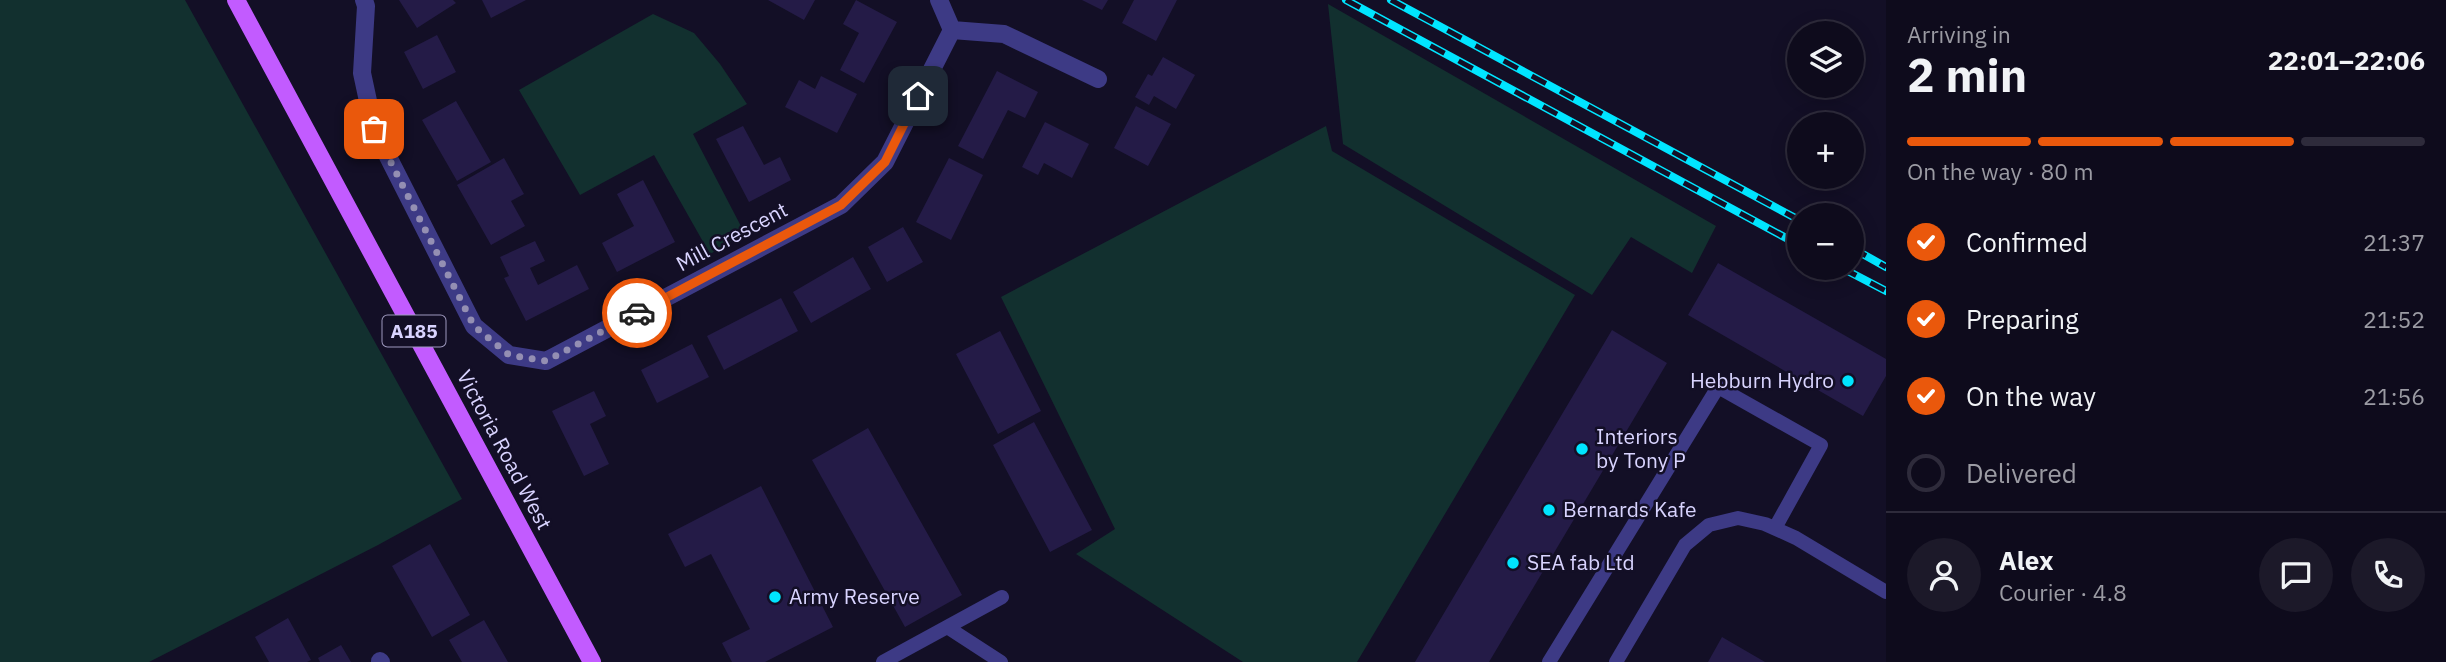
<!DOCTYPE html>
<meta charset="utf-8">
<style>
:root{--surface:#0e0b1c;--page:#1c1929;--text:#f1f3f6;--muted:#9b9ba3;--line:#2e2b3b;--accent:#ea580c}
body{margin:0;font-family:"IBM Plex Sans",sans-serif;background:var(--page);color:var(--text);height:100vh;display:flex;flex-direction:column;font-size:26px;white-space:nowrap}
*{box-sizing:border-box;margin:0}
p{font-size:23px;color:var(--muted)}
.icon{flex:none;width:38px;height:38px;fill:none;stroke:currentColor;stroke-width:2;stroke-linecap:round;stroke-linejoin:round}
.map{position:relative;flex:1;overflow:hidden}
.sheet{display:flex;flex-direction:column;background:var(--surface);width:560px}
.sheet>*{flex:none}
.buttons{position:absolute;left:1787px;top:21px;display:grid;gap:14px}
.buttons a{display:grid;place-items:center;width:77px;height:77px;border-radius:50%;background:var(--surface);box-shadow:0 4px 18px #0003,0 0 0 2px var(--line);font-size:35px}
.pin{position:absolute;display:grid;place-items:center;width:60px;height:60px;color:#fff;margin:-30px;border-radius:14px;box-shadow:0 4px 10px #0006}
.courier{position:absolute;display:grid;place-items:center;width:70px;height:70px;margin:-35px;border:5px solid #ea580c;border-radius:50%;background:#fff;color:#222;box-shadow:0 2px 9px #0007}
.overview em{font-style:normal;font-weight:800}
.overview div{display:flex;flex-direction:column-reverse}
.overview{display:flex;align-items:center;justify-content:space-between;height:119px;padding:0 21px}
h1{font-size:46px;font-weight:800;line-height:52px}
.bar{display:grid;grid-template-columns:repeat(4,1fr);gap:10px 7px;align-content:center;height:84px;padding:0 21px}
.bar i{height:9px;border-radius:5px;background:var(--line)}
.bar .on{background:var(--accent)}
.bar p{grid-column:span 4}
.line{display:flex;align-items:center;gap:18px;padding:0 21px;border-top:2px solid var(--line)}
.line div{flex:1}
.round{display:grid;place-items:center;flex:none;width:74px;height:74px;border-radius:37px;background:var(--page)}
ol{padding:0 21px;list-style:none}
li{display:flex;align-items:center;gap:21px;height:77px}
li p{margin-inline-start:auto}
li .icon{padding:7px;border-radius:50%;background:var(--accent);color:#fff;stroke-width:4}
li:last-child{color:var(--muted)}
li i{width:38px;height:38px;border:4px solid var(--line);border-radius:50%}
main{display:flex;flex:1;min-height:0}
.map>svg:first-child{display:block}
</style>
<main>
<div class="map">
<svg width="1886" height="662" viewBox="0 0 1886 662">
<rect width="100%" height="100%" fill="#130f26"/>
<path fill="#12302f" d="M 0,0 L 185,0 L 462,499 L 378,545 L 149,662 L 0,662 Z
M 1328,4 L 1716,226 L 1692,273 L 1631,237 L 1592,295 L 1343,144 Z
M 653,14 L 694,33 L 720,64 L 747,104 L 693,134 L 745,234 L 710,254 L 654,155 L 580,195 L 519,90 Z
M 1326,126 L 1332,151 L 1575,295 L 1357,662 L 1243,662 L 1076,554 L 1115,529 L 1001,297 Z"/>
<path fill="#241b47" d="M 399,0 L 453,0 L 456,3 L 417,28 Z
M 482,0 L 526,0 L 491,18 Z
M 768,0 L 815,0 L 804,20 Z
M 856,0 L 897,22 L 864,83 L 840,70 L 859,33 L 843,24 Z
M 1082,0 L 1108,0 L 1102,10 Z
M 1134,0 L 1177,0 L 1156,41 L 1122,23 Z
M 437,35 L 456,72 L 423,89 L 404,52 Z
M 1163,57 L 1195,75 L 1176,109 L 1154,96 L 1149,105 L 1135,97 L 1148,74 L 1152,76 Z
M 997,71 L 1038,92 L 1025,118 L 1008,110 L 983,159 L 958,146 Z
M 821,76 L 857,94 L 837,133 L 785,107 L 799,80 L 815,89 Z
M 456,101 L 491,162 L 457,181 L 422,120 Z
M 1136,106 L 1171,124 L 1148,166 L 1114,148 Z
M 1045,122 L 1089,144 L 1072,178 L 1044,163 L 1038,175 L 1022,167 Z
M 743,126 L 764,165 L 780,157 L 791,180 L 749,202 L 716,139 Z
M 504,158 L 524,194 L 511,201 L 525,226 L 491,245 L 457,185 Z
M 949,158 L 983,175 L 951,240 L 916,222 Z
M 643,180 L 675,242 L 617,272 L 602,243 L 634,226 L 617,194 Z
M 903,227 L 923,262 L 887,282 L 868,247 Z
M 535,241 L 545,261 L 530,268 L 538,285 L 577,265 L 589,289 L 526,321 L 504,278 L 509,276 L 500,257 Z
M 853,257 L 871,289 L 811,323 L 793,292 Z
M 1718,263 L 1886,359 L 1886,376 L 1863,416 L 1688,315 Z
M 781,298 L 798,331 L 724,370 L 707,336 Z
M 1612,330 L 1667,363 L 1489,662 L 1415,662 Z
M 1000,331 L 1041,411 L 998,434 L 956,354 Z
M 692,344 L 709,377 L 657,403 L 641,370 Z
M 594,391 L 606,416 L 590,424 L 609,464 L 584,476 L 552,411 Z
M 1034,422 L 1092,530 L 1050,552 L 993,445 Z
M 868,428 L 962,595 L 905,627 L 812,460 Z
M 761,486 L 833,627 L 765,662 L 732,662 L 722,643 L 750,629 L 711,554 L 685,567 L 668,534 Z
M 430,544 L 470,615 L 432,637 L 392,566 Z
M 288,618 L 311,660 L 307,662 L 269,662 L 255,637 Z
M 484,620 L 508,662 L 462,662 L 449,640 Z
M 1722,637 L 1765,662 L 1708,662 Z
M 341,645 L 351,662 L 320,662 L 318,658 Z"/>
<g fill="none" stroke-linecap="round" stroke-linejoin="round">
<path stroke="#3d3a85" stroke-width="14" d="M 947,627 L 1001,662
M 883,662 L 1002,597
M 1549,662 L 1718,387 L 1821,445 L 1775,528
M 1616,662 L 1685,545 L 1709,525 L 1738,518 L 1765,524 L 1796,538 L 1886,592"/>
<path stroke="#3d3a85" stroke-width="18" d="M 364,0 L 366,6 L 362,73 L 374,129 L 474,326 L 509,355 L 546,361 L 841,205 L 885,162 L 952,30 L 939,0
M 952,30 L 1004,34 L 1098,79
M 380,661 L 381,662"/>
<path stroke="#c25bff" stroke-width="18" d="M 236,0 L 592,662"/>
<g stroke="#00e5ff" stroke-width="8">
<path id="rail" d="M 1346,0 L 1799,245
M 1391,0 L 1799,220
M 1852,248 L 1886,267
M 1842,268 L 1886,291"/>
</g>
<use href="#rail" stroke="#130f26" stroke-width="5" stroke-dasharray="16" stroke-linecap="butt"/>
</g>
<g fill="none" stroke-linecap="round" stroke-linejoin="round">
<path stroke="#948fb3" stroke-width="7" stroke-dasharray="0 12.6" d="M 374,129 L 474,326 L 509,355 L 546,361 L 637,313"/>
<path stroke="#ea580c" stroke-width="9" d="M 637,313 L 841,205 L 885,162 L 918,96"/>
</g>
<g fill="#00e5ff" stroke="#130f26" stroke-width="2.5">
<circle cx="1848" cy="381" r="7"/>
<circle cx="1582" cy="449" r="7"/>
<circle cx="1549" cy="510" r="7"/>
<circle cx="1513" cy="563" r="7"/>
<circle cx="775" cy="597" r="7"/>
</g>
<g text-anchor="middle" stroke-width="5" stroke-linejoin="round" paint-order="stroke">
<rect fill="#130f26" stroke="#9e99be" stroke-width="2" x="382.5" y="315.5" width="63" height="31" rx="5"/>
<g font-size="19" font-weight="bold" fill="#d9d4ff">
<text x="414" y="338">A185</text>
</g>
<g font-size="21" fill="#d9d4ff" stroke="#130f26">
<text transform="translate(732 237) rotate(-28)" y="7">Mill Crescent</text>
<text transform="translate(504 450) rotate(62)" y="7">Victoria Road West</text>
</g>
<g font-size="21" fill="#d9d4ff" stroke="#130f26" text-anchor="start">
<text x="1834" y="388" text-anchor="end">Hebburn Hydro</text>
<text x="1596" y="444">Interiors<tspan x="1596" dy="24">by Tony P</tspan></text>
<text x="1563" y="517">Bernards Kafe</text>
<text x="1527" y="570">SEA fab Ltd</text>
<text x="789" y="604">Army Reserve</text>
</g>
</g>
</svg>
<div class="buttons">
<a><svg class="icon" aria-label="layers" viewBox="0 0 24 24"><path d="M12 4l9 5-9 5-9-5zM3 14l9 5 9-5"/></svg></a>
<a>+</a>
<a>−</a>
</div>
<div class="pin" style="left:374px;top:129px;background:#ea580c"><svg class="icon" aria-label="bag" viewBox="0 0 24 24"><path d="M5 8h14l-1 12H6zM9 8a3 3 0 0 1 6 0"/></svg></div>
<div class="pin" style="left:918px;top:96px;background:#1f2937"><svg class="icon" aria-label="home" viewBox="0 0 24 24"><path d="M3 11l9-7 9 7M6 9v11h12V9"/></svg></div>
<div class="courier" style="left:637px;top:313px"><svg class="icon" aria-label="car" viewBox="0 0 24 24"><path d="M5 17H2v-5l4-1 3-4h7l3 4 3 1v5h-3M9 17h6M6 11h13"/><circle cx="7" cy="17" r="2"/><circle cx="17" cy="17" r="2"/></svg></div>
</div>
<section class="sheet">
<div class="overview"><div><h1>2 min</h1><p>Arriving in</p></div><em>22:01–22:06</em></div>
<div class="bar"><i class="on"></i><i class="on"></i><i class="on"></i><i></i><p>On the way · 80 m</p></div>
<ol>
<li><svg class="icon" aria-label="check" viewBox="0 0 24 24"><path d="M5 12l5 5 9-10"/></svg>Confirmed<p>21:37</p></li>
<li><svg class="icon" aria-label="check" viewBox="0 0 24 24"><path d="M5 12l5 5 9-10"/></svg>Preparing<p>21:52</p></li>
<li><svg class="icon" aria-label="check" viewBox="0 0 24 24"><path d="M5 12l5 5 9-10"/></svg>On the way<p>21:56</p></li>
<li><i></i>Delivered</li>
</ol>
<div class="line" style="height:126px"><a class="round"><svg class="icon" aria-label="person" viewBox="0 0 24 24"><circle cx="12" cy="8" r="4"/><path d="M4 21q1-7 8-7t8 7"/></svg></a><div><b>Alex</b><p>Courier · 4.8</p></div><a class="round"><svg class="icon" aria-label="chat" viewBox="0 0 24 24"><path d="M4 5h16v11H9l-5 4z"/></svg></a><a class="round"><svg class="icon" aria-label="phone" viewBox="0 0 24 24"><path d="M5 4h4l2 5-3 2q2 4 5 5l2-3 5 2v4C11 20 4 13 5 4z"/></svg></a></div>
</section>
</main>
